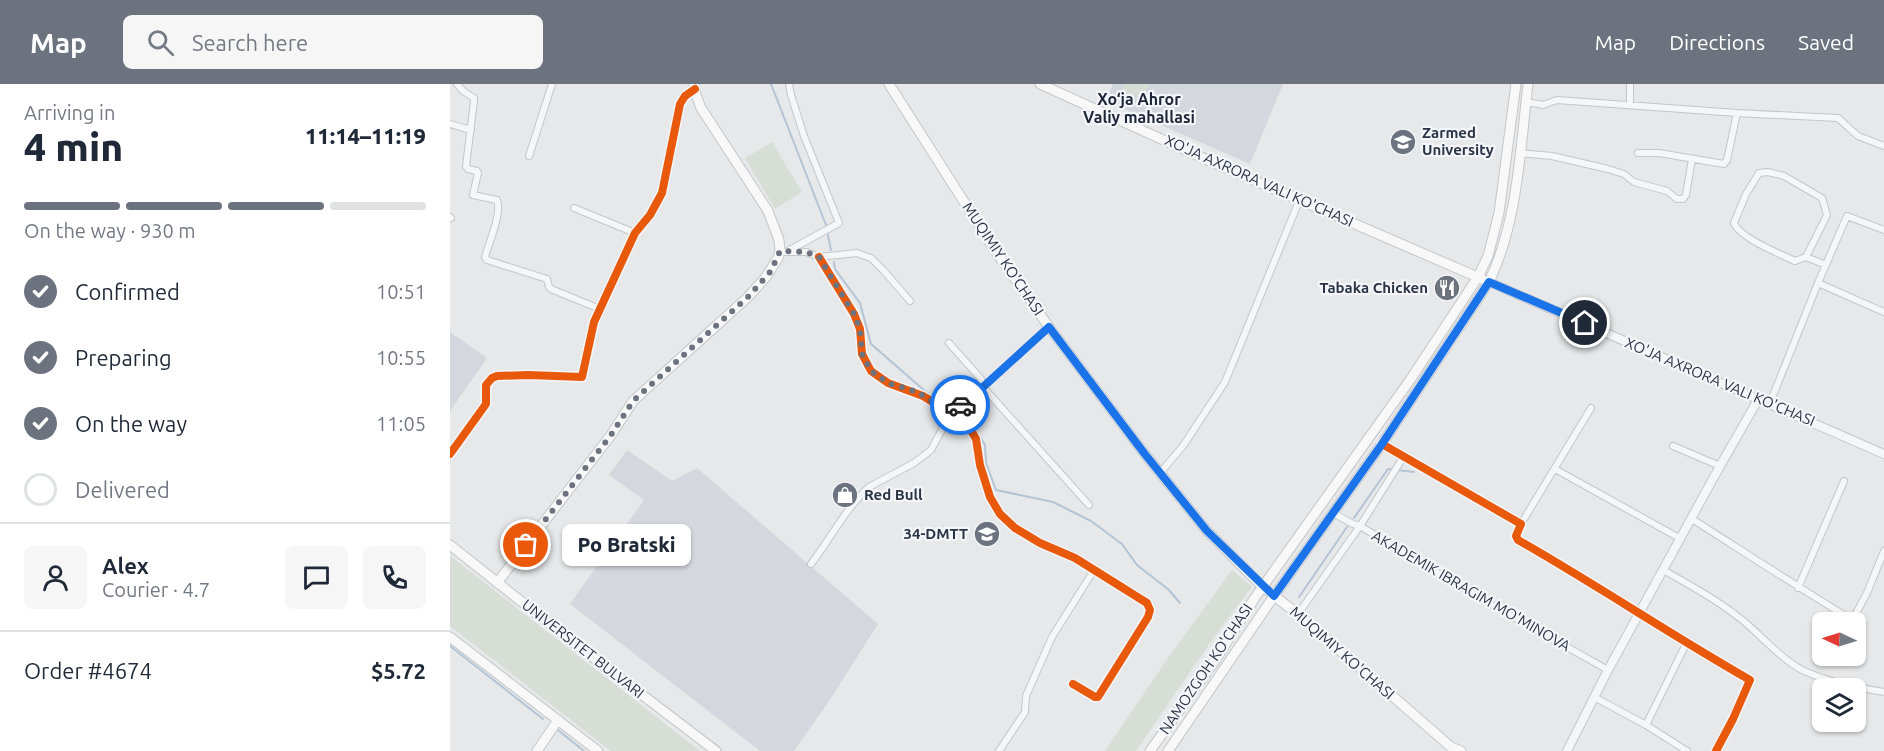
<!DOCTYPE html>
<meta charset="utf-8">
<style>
:root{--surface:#fff;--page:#f6f6f7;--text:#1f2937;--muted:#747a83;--line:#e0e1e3;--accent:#6c737f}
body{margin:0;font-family:Ubuntu,sans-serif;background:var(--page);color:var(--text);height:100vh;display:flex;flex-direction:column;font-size:22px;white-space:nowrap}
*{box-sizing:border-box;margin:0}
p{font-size:20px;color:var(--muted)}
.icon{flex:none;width:33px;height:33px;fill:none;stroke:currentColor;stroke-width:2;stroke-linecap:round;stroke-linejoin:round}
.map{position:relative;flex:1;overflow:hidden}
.panel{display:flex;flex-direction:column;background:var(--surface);width:450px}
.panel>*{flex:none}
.needle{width:39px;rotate:274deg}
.controls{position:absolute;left:1362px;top:528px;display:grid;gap:12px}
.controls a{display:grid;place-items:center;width:54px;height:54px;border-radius:9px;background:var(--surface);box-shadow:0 2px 4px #0004;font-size:30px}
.pin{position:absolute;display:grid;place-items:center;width:51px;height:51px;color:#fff;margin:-26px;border:3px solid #fff;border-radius:50%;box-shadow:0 2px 6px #0007}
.courier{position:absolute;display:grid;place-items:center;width:60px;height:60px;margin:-30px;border:4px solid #1a73e8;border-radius:50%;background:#fff;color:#222;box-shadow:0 2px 8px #0007}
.bubble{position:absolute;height:42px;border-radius:9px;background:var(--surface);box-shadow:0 2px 4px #0004;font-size:20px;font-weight:800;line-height:42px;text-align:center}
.headline em{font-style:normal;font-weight:800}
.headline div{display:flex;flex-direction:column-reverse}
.headline{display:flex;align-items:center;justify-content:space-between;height:102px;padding:0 24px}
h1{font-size:39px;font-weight:800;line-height:45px}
.bar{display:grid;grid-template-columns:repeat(4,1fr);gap:9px 6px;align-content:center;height:72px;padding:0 24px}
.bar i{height:8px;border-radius:4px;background:var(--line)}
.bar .on{background:var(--accent)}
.bar p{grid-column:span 4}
.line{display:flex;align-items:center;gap:15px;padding:0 24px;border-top:2px solid var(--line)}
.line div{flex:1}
.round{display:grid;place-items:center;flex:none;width:63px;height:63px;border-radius:9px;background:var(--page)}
ol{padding:0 24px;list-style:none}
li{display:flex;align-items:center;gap:18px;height:66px}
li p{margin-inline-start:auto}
li .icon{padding:6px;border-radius:50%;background:var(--accent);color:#fff;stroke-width:4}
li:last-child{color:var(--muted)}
li i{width:33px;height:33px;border:3px solid var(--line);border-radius:50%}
header{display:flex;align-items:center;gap:36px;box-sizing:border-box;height:84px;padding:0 30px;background:var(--accent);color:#fff}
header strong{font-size:28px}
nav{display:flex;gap:33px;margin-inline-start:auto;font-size:21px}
.search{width:420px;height:54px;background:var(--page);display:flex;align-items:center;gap:15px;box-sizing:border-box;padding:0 21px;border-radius:9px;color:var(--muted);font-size:22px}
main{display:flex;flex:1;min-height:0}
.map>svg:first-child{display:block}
</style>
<header>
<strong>Map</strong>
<div class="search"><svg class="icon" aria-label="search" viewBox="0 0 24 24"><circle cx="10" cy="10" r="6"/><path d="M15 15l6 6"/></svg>Search here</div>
<nav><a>Map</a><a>Directions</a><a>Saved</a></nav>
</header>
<main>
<section class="panel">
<div class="headline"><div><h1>4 min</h1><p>Arriving in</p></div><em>11:14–11:19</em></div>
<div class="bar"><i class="on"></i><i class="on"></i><i class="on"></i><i></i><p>On the way · 930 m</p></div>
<ol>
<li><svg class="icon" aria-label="check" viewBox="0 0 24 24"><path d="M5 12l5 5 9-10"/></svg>Confirmed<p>10:51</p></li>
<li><svg class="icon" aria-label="check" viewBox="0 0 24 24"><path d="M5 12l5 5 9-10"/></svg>Preparing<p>10:55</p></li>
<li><svg class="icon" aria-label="check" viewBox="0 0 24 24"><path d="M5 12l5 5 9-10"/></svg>On the way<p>11:05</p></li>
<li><i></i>Delivered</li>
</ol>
<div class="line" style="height:108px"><a class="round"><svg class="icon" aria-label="person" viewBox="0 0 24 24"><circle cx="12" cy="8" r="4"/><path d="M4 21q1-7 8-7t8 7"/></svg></a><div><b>Alex</b><p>Courier · 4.7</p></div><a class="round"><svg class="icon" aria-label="chat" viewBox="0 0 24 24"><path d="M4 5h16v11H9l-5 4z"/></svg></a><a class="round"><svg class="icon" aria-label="phone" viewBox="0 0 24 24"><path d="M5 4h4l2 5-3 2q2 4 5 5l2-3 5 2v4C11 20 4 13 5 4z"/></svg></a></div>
<div class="line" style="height:78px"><div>Order #4674</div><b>$5.72</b></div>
</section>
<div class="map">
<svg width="1434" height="667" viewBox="0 0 1434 667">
<rect width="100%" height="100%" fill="#e6e8ea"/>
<path fill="#d4d7dd" d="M 663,0 L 833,0 L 800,80 L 656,17 Z
M 0,248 L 37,274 L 0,327 Z
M 177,366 L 222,397 L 247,384 L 428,540 L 379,617 L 344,667 L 310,667 L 120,520 L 194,416 L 159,391 Z"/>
<path fill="#d6ded6" d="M 674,0 L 699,0 L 692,15 L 671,6 Z
M 322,58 L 352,108 L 325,125 L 295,74 Z
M 0,472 L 250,667 L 161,667 L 0,542 Z
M 782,486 L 802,503 L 764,553 L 686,667 L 655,667 L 720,571 Z"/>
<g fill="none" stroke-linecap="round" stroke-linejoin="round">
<path stroke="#b4c4d5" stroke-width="2" d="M 321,0 L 376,141
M 378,151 L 381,166
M 384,178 L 385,185 L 410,219 L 421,260 L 475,307 L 500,325
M 509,331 L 529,351 L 535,361 L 536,379 L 546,406 L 603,418 L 641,437 L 672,460 L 687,481 L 719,506 L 730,519
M 904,434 L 938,385 L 964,388
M 849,513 L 897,443
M 0,562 L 93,635
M 108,646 L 134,667"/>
<g stroke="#c4c6c8" stroke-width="8">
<path id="minor" d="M 7,0 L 13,7 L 24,14 L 24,17 L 16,82 L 18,85 L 27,87 L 28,89 L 23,111 L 47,116 C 52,130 39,158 35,173 L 37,176 L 97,195 L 99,203 L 101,205 L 150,225
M 1076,18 L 1093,21 L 1107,16 L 1287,29 L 1388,34 L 1408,52 L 1434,62
M 1180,20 L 1180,0
M 0,40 L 21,46
M 1069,69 L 1102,72 L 1158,85 L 1174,90 L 1184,98 L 1217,107 L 1227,115 L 1233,115 L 1236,111 L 1242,75
M 1188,69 L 1209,69 L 1274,80 L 1277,76 L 1287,29
M 79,72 L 102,0
M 1318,88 L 1334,92 L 1372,114 L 1377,131 L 1356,173 L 1345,177 C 1330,170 1290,154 1284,139 L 1296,110 L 1309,89 Z
M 124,124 L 185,149
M 0,133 L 1,134
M 336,168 L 389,139 L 354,52 L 341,11 L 339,0
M 337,168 L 356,168 L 369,173 L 407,169 L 415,172 L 421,174 L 434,187 L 460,217
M 369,173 L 404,230 L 410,245 L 412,270 L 421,287 L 438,299 L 473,312 L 501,329 L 522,348 L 526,355 L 530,381 L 540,413 L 550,430 L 565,444 L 590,459 L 625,474 L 697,519 L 700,526 L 698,533 L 648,613 L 645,613 L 623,600
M 1356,173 L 1376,181
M 1368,199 L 1434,228
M 499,259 L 531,295 L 533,303 L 639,421
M 1320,319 L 1368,199 L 1397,132 L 1434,146
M 932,360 L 1071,440 L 1066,452 L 1068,456 C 1147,501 1221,551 1300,596 L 1283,635 L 1266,667
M 1223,362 L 1270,382
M 0,370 L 36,320 L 36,301 L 42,294 L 47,292 L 78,291 L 132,293 L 144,238 L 185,149 L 200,131 L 212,109 L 230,20 L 235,12 L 245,5
M 1105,385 L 1231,455
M 710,389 L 733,362 L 775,298 L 847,122 L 852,116
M 883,429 L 903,440 L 910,442 L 1030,514 L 1158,586
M 1242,435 C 1294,468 1346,502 1399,534 L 1403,535 L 1417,509 L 1434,467
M 1071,440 L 1141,324
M 361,480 C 381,454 395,425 419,403 L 464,379 L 481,366 L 501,329 L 533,303 L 599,243
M 1213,486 C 1240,501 1267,516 1291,535 C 1311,551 1335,580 1359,589 C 1382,599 1409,604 1434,608
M 1348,504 L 1394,397
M 848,530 L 910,442 L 954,372
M 1144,613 L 1196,641 L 1237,667
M 1196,641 L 1236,560
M 549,667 L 575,628 L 576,612 L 602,553 L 644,486"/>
</g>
<g stroke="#c4c6c8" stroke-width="10">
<path id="tertiary" d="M 1039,198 L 1434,370
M 1117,667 L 1158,586 L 1270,382 L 1309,314"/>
</g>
<g stroke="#c4c6c8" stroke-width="11">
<path id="secondary" d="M 439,0 L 546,168 L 599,243 L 694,369 L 757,447 L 813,503 L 854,535 L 1001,663 L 1011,667
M 590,0 L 764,79 L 1032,195
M 47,499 L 161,351 L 183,317 L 298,213 L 316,193 L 328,174 L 330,167 L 329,156 L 318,127 L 251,24 L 246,11 L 244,0
M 87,667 L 108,636
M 700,667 L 766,575 L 804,515 L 960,296 L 1028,193 L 1038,172 L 1049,129 L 1066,0
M 718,667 L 824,512 L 932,360 L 1039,198 C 1068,137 1070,67 1078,0"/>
</g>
<g stroke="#c2c5c8" stroke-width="11">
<path id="primary" d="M 0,461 L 111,549 L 266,667
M 0,553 L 148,667"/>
</g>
<use href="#minor" stroke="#f5f6f7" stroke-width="6"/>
<use href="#tertiary" stroke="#f5f6f7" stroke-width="8"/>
<use href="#secondary" stroke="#f8f8f8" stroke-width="9"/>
<use href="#primary" stroke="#f8f8f8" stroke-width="9"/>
<g stroke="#f4f6f9" stroke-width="11">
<path id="cycleway" d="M 369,173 L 404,230 L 410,245 L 412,270 L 421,287 L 438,299 L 473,312 L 501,329 L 522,348 L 526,355 L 530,381 L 540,413 L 550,430 L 565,444 L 590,459 L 625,474 L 697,519 L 700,526 L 698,533 L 648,613 L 645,613 L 623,600
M 932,360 L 1071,440 L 1066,452 L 1068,456 C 1147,501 1221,551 1300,596 L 1283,635 L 1266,667
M 0,370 L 36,320 L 36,301 L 42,294 L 47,292 L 78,291 L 132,293 L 144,238 L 185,149 L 200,131 L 212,109 L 230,20 L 235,12 L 245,5"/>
</g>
<use href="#cycleway" stroke="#e8590c" stroke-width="8"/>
</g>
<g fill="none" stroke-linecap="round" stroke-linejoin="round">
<path stroke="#6c737f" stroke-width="6" stroke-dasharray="0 10.8" d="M 76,461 L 161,351 L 183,317 L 298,213 L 321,187 L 330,167 L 356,168 L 369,173 L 404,230 L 410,245 L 412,270 L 421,287 L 438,299 L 467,308 L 501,329 L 510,321"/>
<path stroke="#1a73e8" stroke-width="8" d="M 510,321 L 533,303 L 599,243 L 694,369 L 757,447 L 824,512 L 932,360 L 1039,198 L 1135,239"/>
</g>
<defs>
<g id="university-disc" transform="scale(1.35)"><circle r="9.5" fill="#6c737f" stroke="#f4f6f9"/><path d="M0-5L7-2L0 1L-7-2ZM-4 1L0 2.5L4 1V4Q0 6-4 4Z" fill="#fff"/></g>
<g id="restaurant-disc" transform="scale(1.35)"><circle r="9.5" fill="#6c737f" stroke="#f4f6f9"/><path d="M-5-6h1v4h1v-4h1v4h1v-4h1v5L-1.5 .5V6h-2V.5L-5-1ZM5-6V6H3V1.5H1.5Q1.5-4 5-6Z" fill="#fff"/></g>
<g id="shop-disc" transform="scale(1.35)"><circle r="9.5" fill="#6c737f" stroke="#f4f6f9"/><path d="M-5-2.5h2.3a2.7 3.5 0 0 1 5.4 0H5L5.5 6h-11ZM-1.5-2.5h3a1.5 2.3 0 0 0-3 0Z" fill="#fff"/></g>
<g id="school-disc" transform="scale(1.35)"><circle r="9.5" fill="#6c737f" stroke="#f4f6f9"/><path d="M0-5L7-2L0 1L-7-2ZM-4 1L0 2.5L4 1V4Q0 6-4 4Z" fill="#fff"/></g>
</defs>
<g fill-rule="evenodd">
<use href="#university-disc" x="953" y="58"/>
<use href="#restaurant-disc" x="997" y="204"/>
<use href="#shop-disc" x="395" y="411"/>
<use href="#school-disc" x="537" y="450"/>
</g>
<g text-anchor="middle" stroke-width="4.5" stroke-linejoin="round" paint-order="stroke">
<g font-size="15" font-weight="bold" fill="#2b3445" stroke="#f4f6f9" text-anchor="start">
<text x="972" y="54">Zarmed<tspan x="972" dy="17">University</tspan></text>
<text x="978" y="209" text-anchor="end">Tabaka Chicken</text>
<text x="414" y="416">Red Bull</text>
<text x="518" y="455" text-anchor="end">34-DMTT</text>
</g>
<g font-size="15" fill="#2b3445" stroke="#f4f6f9">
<text transform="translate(809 97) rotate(24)" y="5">XO'JA AXRORA VALI KO'CHASI</text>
<text transform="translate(553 175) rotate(56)" y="5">MUQIMIY KO'CHASI</text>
<text transform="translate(1270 298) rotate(23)" y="5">XO'JA AXRORA VALI KO'CHASI</text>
<text transform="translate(1021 507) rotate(30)" y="5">AKADEMIK IBRAGIM MO'MINOVA</text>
<text transform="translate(133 565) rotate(38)" y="5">UNIVERSITET BULVARI</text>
<text transform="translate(892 569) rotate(41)" y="5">MUQIMIY KO'CHASI</text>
<text transform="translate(756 585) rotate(-56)" y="5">NAMOZGOH KO'CHASI</text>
</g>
<g font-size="16" font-weight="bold" fill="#1d2536" stroke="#f4f6f9">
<text x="689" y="21">Xo‘ja Ahror<tspan x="689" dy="18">Valiy mahallasi</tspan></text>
</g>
</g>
</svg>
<div class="controls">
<a><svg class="needle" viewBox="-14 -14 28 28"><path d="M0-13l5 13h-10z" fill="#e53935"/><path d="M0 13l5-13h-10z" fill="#747a83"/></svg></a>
<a><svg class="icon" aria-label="layers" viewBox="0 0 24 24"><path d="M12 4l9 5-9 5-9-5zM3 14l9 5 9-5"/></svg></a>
</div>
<div class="pin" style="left:76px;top:461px;background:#ea580c"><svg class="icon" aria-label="bag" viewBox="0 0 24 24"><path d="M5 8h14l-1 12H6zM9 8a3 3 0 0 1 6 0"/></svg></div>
<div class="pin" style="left:1135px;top:239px;background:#1f2937"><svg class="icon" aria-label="home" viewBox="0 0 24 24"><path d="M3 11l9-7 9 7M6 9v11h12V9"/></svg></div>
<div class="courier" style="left:510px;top:321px"><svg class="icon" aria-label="car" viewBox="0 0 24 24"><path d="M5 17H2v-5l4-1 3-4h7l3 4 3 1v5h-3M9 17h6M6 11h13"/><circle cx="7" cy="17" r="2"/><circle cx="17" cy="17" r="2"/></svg></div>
<div class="bubble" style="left:112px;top:440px;width:129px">Po Bratski</div>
</div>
</main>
